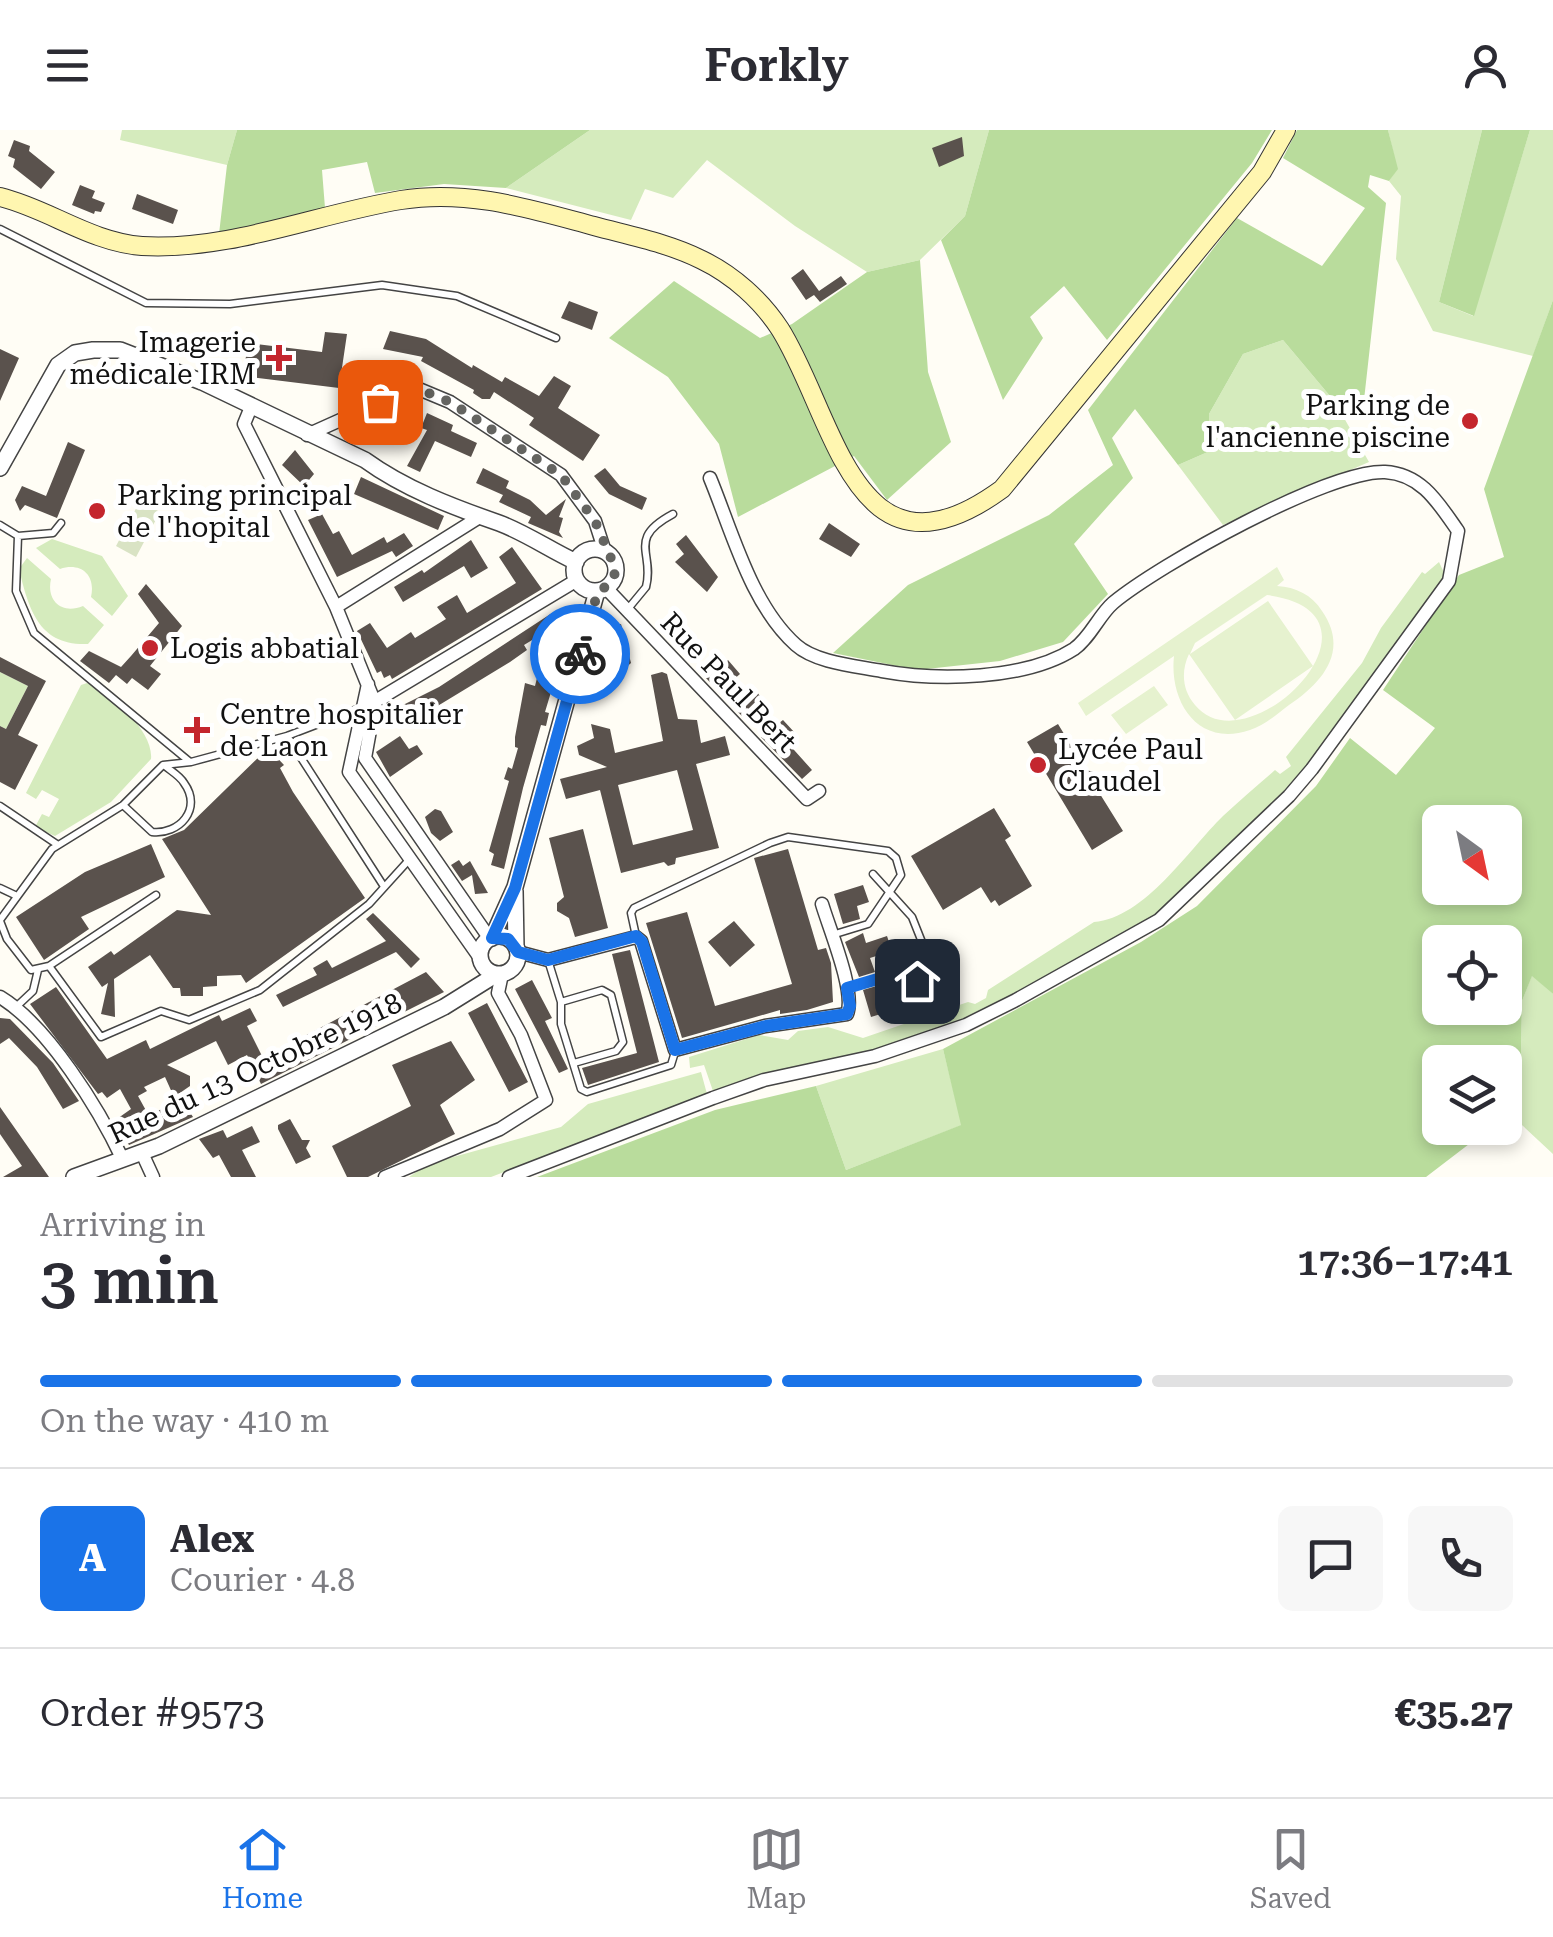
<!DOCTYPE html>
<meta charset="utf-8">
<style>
:root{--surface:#fff;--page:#f7f7f7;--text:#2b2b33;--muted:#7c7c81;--line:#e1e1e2;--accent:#1a73e8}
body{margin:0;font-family:"Roboto Serif",serif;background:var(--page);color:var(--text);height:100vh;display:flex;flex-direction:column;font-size:38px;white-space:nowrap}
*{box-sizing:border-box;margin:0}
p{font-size:32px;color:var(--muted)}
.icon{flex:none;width:55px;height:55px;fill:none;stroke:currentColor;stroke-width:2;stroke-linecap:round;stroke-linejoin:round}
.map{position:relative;height:1047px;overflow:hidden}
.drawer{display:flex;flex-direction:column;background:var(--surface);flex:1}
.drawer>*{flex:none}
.needle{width:65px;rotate:147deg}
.tools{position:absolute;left:1422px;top:675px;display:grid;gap:20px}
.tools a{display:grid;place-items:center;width:100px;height:100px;border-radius:15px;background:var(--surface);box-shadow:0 5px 15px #0003;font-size:50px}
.pin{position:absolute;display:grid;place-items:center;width:85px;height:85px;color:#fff;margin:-42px;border-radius:20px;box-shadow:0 5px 15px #0006}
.courier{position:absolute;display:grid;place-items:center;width:100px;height:100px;margin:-50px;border:8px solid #1a73e8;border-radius:50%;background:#fff;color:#222;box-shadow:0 2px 12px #0007}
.head em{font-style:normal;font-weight:600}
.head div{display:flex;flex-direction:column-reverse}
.head{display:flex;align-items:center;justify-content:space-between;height:170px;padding:0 40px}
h1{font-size:65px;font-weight:600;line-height:75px}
.bar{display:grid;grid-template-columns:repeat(4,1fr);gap:15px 10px;align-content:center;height:120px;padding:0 40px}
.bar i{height:12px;border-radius:8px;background:var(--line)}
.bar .selected{background:var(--accent)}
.bar p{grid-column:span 4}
.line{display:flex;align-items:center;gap:25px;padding:0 40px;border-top:2px solid var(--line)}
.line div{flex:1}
.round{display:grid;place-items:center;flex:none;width:105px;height:105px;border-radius:15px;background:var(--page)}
header{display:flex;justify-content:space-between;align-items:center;height:130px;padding:0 40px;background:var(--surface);font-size:45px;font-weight:600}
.tab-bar{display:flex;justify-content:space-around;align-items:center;height:140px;border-top:2px solid var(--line);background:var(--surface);font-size:28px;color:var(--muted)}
.tab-bar a{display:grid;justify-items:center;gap:5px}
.tab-bar .selected{color:var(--accent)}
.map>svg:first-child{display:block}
</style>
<header><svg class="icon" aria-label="menu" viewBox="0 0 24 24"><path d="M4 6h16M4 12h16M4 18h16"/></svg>Forkly<svg class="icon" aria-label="person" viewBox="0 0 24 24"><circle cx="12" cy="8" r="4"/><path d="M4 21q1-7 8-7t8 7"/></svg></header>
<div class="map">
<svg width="1553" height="1047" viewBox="0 0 1553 1047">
<rect width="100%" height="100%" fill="#fffdf5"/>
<path fill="#d5ebbd" d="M 122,0 L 237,0 L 227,35 L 120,10 Z
M 590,0 L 989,0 L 965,86 L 920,130 L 867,142 L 795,96 L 707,30 L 673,68 L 645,59 L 631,90 L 506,58 Z
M 1388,0 L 1482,0 L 1439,172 L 1473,186 L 1530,0 L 1553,0 L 1553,170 L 1533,226 L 1433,201 L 1396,129 L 1401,66 L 1389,51 L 1397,39 Z
M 1283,210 L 1335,272 L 1369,332 L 1223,395 L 1178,335 L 1210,321 L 1209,284 L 1243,224 Z
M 52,409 L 102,426 L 128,466 L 112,486 L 91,467 C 96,445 81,432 60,439 L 36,418 Z
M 27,428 L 51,449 C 46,471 62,485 83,476 L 104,495 L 88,514 C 39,516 29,480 19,439 Z
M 1439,432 L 1446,447 L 1299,650 L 1151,790 L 962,893 L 878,923 L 778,943 L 713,961 L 704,935 L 690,938 L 689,927 L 759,905 L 788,910 L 798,901 L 828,897 L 863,908 L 968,872 L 975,874 L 986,868 L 988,860 L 1094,792 C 1145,788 1189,719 1223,686 C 1240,670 1258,655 1275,640 L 1280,644 L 1291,636 L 1286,627 L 1362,533 L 1381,498 L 1422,442 L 1425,444 Z
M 0,542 L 28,556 L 6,599 L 0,596 Z
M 87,553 C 111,563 154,601 151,629 L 111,672 L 55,706 L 35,697 L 42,684 L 49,687 L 59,669 L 42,660 L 36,669 L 26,663 L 81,555 Z
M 1532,845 L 1553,864 L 1553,1024 L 1509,983 L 1521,926 L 1522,871 Z
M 943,919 L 962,995 L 846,1040 L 816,956 Z
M 701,942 L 707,964 L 491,1047 L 409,1047 L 428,1034 L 561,997 L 588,974 Z"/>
<path fill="#b9dc9c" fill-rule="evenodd" d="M 237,0 L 590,0 L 506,58 L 444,54 L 375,63 L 367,32 L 322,40 L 325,78 L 219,104 L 227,35 Z
M 989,0 L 1272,0 L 1252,33 L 1107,210 L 1064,156 L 1030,187 L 1043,208 L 1003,270 L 941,110 L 965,86 Z
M 1297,0 L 1388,0 L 1398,39 L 1389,51 L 1370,45 L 1368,57 L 1386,73 L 1364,270 L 1335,272 L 1283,210 L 1243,224 L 1209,284 L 1210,321 L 1178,335 L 1135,279 L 1112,308 L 1133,348 L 1074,414 L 1108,464 L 1063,512 L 1000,531 L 917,540 L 833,523 L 908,455 L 1049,385 L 1113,335 L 1088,280 L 1237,88 L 1322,136 L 1365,78 L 1283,28 Z
M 1482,0 L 1530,0 L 1474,186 L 1439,172 Z
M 920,130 L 928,242 L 951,312 L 887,370 L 854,326 L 738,387 L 719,314 L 668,247 L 609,208 L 674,151 L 760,208 L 792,194 L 867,142 Z
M 1553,170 L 1553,864 L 1532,846 L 1522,871 L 1521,926 L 1509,983 L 1505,986 L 1505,932 L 1440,932 L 1440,998 L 1490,998 L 1426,1047 L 537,1047 L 715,980 L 816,956 L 846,1040 L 961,995 L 943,919 L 1141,812 L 1197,776 L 1316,656 L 1350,608 L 1396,645 L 1435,598 L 1383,560 L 1459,445 L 1504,427 L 1484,359 ZM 1440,692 L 1505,692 L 1505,758 L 1440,758 ZM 1440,812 L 1505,812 L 1505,878 L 1440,878 Z"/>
<path fill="#d9e3c4" d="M 140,371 L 160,382 L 136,427 L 116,416 Z"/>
<path fill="#e6f2cf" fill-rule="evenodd" d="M 1277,437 L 1284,450 L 1277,456 C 1296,457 1312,465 1322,481 C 1350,521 1322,553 1289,575 C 1277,584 1264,596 1250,600 C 1197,618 1169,571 1174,526 L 1086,586 L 1078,573 ZM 1267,465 C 1404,483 1248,640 1195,575 C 1182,560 1181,541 1189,524 L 1235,590 L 1313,536 L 1268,471 L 1190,524 L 1195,513 Z
M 1154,556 L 1168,575 L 1126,604 L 1111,585 Z"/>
<path fill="#5a524d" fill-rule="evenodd" d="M 962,7 L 964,26 L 939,37 L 932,18 Z
M 14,10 L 30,16 L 29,21 L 55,42 L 41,59 L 13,37 L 15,29 L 8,26 Z
M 80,55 L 95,61 L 92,68 L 105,73 L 101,82 L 95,81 L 94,84 L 72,75 Z
M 137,64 L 178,80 L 173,94 L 132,79 Z
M 803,139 L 819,161 L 841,146 L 847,154 L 820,172 L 814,165 L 806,170 L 791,148 Z
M 569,171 L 598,182 L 592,200 L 561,188 Z
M 390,201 L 426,209 L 472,238 L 473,235 L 502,252 L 505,247 L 539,266 L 554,246 L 571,256 L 558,278 L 600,305 L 583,331 L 529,295 L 534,288 L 494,262 L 490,269 L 482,269 L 473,263 L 474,260 L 421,231 L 423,227 L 383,219 Z
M 325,202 L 347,204 L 339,258 L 243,246 L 248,213 L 322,222 Z
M 0,219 L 19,228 L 0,271 Z
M 427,283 L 453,295 L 451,301 L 477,313 L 471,327 L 435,311 L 420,342 L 407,336 L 427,300 L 421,298 Z
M 68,312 L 85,320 L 57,388 L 25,375 L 20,381 L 15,370 L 22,356 L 46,366 Z
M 295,320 L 314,344 L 304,356 L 282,335 Z
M 483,338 L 509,351 L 506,358 L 530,370 L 546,385 L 566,369 L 559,387 L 563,388 L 559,402 L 563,408 L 528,393 L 531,387 L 499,372 L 503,365 L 476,353 Z
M 605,338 L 620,356 L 647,368 L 642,380 L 609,364 L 594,346 Z
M 361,347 L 444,386 L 438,400 L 354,364 Z
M 322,384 L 333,404 L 339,401 L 352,425 L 384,407 L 387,413 L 404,403 L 413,416 L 396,427 L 392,421 L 337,447 L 308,390 Z
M 829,393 L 860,414 L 851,427 L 819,409 Z
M 686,405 L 718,447 L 707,462 L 675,432 L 684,424 L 676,414 Z
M 471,410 L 488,438 L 471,448 L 464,436 L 403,472 L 394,457 L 422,440 L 424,443 Z
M 512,417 L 542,459 L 392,549 L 390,545 L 384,548 L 381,541 L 377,543 L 357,501 L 370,493 L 387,518 L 411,502 L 415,508 L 446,489 L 437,477 L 457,465 L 467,483 L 516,453 L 499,427 Z
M 146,454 L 182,496 L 150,536 L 161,544 L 148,560 L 132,548 L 127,554 L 116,545 L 109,553 L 80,531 L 89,521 L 121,537 L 131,526 L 159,493 L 138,464 Z
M 562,482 L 570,496 L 545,510 L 542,504 L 524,515 L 527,520 L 510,532 L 403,597 L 395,584 L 403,575 L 439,557 L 552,483 L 555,486 Z
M 621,494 L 631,533 L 606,555 L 602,535 L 612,533 L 605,498 Z
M 0,527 L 46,551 L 18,605 L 38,615 L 15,660 L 0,652 L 0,596 L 6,599 L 28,556 L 0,542 Z
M 728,530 L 740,544 L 719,562 L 706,548 Z
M 545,538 L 557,542 L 545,582 L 549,583 L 546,596 L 541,595 L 523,658 L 504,739 L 491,735 L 494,724 L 489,721 L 509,651 L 504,649 L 508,637 L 512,639 L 518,618 L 515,617 L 515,607 L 525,553 L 535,556 L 539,540 Z
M 662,542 L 667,544 L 678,589 L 697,590 L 701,613 L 725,606 L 730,625 L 696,634 L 719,718 L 676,728 L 675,734 L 668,736 L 664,732 L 621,743 L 600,660 L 566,669 L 560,649 L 607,637 L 579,625 L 577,616 L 594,608 L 591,594 L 610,599 L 615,623 L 663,611 L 651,545 ZM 677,640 L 693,700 L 633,715 L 618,655 Z
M 757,562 L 765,573 L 747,591 L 733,577 L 744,566 L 748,570 Z
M 783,590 L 795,603 L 786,611 L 812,640 L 802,649 L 761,607 Z
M 1058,594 L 1086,640 L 1098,643 L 1095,656 L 1123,701 L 1092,720 L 1027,612 Z
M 400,606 L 409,619 L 417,615 L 423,624 L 390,647 L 376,622 Z
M 268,618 L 284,635 L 280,638 L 293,662 L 365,768 L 246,853 L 241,845 L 217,846 L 217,856 L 203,857 L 203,866 L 181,866 L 180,858 L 173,858 L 150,825 L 114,849 L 115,887 L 101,884 L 108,853 L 102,857 L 88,837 L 111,821 L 114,825 L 177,780 L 211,785 L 162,709 L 184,700 Z
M 994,678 L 1011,706 L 1005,710 L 1032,756 L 999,776 L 995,770 L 991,773 L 981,757 L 943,780 L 911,726 Z
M 435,679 L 441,681 L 453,702 L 440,711 L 431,703 L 425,687 Z
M 583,699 L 608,798 L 575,807 L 569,788 L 557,781 L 557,773 L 564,767 L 549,708 Z
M 151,714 L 165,747 L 81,787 L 89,799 L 44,830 L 16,787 L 85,742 Z
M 788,719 L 818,820 L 826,818 L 831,833 L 833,872 L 807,880 L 780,884 L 780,880 L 682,908 L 646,793 L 687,782 L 715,876 L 792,854 L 754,728 Z
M 459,730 L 463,736 L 470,731 L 488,763 L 475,764 L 472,745 L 462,751 L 451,735 Z
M 863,755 L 869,772 L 857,776 L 860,789 L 843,794 L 834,764 Z
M 373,783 L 420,829 L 411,838 L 396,822 L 283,877 L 276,865 L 317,845 L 313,838 L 327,830 L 332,838 L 386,811 L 366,789 Z
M 734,791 L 755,815 L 730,837 L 708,812 Z
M 863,803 L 866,813 L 887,806 L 892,821 L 870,828 L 875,842 L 859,847 L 845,812 Z
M 630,820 L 659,932 L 588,955 L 582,938 L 637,923 L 612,824 Z
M 426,842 L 444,862 L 261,954 L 247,925 L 228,935 L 216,911 L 167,935 L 190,946 L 190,956 L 174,967 L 165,947 L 144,957 L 147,961 L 138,966 L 149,986 L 181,968 L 193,987 L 129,1015 L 114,991 L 131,979 L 120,959 L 107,968 L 102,962 L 98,964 L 30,874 L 56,857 L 107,929 L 146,910 L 150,919 L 219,885 L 222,891 L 250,878 L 257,891 L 247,896 L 263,928 Z
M 532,850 L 552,888 L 545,891 L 568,939 L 559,943 L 515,859 Z
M 880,855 L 883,864 L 895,861 L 900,878 L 871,887 L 863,860 Z
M 487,873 L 528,952 L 509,962 L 468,883 Z
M 0,888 L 10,889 L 53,933 L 79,971 L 63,979 L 37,937 L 9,908 L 0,914 Z
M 451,911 L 475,950 L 440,975 L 455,1004 L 368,1047 L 347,1047 L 332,1016 L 411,976 L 392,935 Z
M 0,977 L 49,1047 L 3,1047 L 22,1036 L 0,1004 Z
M 290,989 L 302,1010 L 310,1010 L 306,1018 L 311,1027 L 296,1034 L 278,999 L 278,995 Z
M 252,996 L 260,1012 L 242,1020 L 256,1047 L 231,1047 L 219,1025 L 213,1028 L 199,1009 L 223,1000 L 227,1008 Z"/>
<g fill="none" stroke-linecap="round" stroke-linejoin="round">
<g stroke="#444" stroke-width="9">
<path id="service" d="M 0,99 L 146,173 L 230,174 L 382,155 L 457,166 L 556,208
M 0,395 L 18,406 L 53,403 L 61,393
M 18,406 L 16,461 L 34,503 L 190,632
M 627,480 L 646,457 C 655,423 626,409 673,384
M 287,606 L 383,755
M 123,675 L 152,702 C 179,705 203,679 184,653 C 180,646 171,641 165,636
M 0,676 L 58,715
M 873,744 L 912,787 L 937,850
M 0,758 L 17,766
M 0,790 L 52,719 L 123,675 L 163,635 L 191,632 L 287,606 L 360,578
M 0,791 L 7,809 L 31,840 L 49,836 L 101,907 L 161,881 L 189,890 L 260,860 L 369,774 L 408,731
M 636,806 L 631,783 L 634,778 L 770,713 L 788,707 L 888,721 L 896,728 L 901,745 L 868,794 L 832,805
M 548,830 L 561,872 L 561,894 L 581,959 L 587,962 L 671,935 L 675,922
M 49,836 L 156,765
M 848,858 L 881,847 C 904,857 912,855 931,840
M 561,872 L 602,860 L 611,865 L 623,912 L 616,921 L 574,933
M 16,877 L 33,861 L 38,840"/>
</g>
<g stroke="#444" stroke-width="15">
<path id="minor" d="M 251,277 L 244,294 L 336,477 L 375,573 L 365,628 L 490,809
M 307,305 L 414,257 L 450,272 L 561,345 L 595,391 L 605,422
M 606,458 L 807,669 L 819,661
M 336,477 L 478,388
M 368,554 L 349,642 L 480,828
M 369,575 L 577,450
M 518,822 L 548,830 L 636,807 L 641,811 L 675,920 L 765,896 L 847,884 C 856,862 829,798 822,774
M 0,867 C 48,896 99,979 123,1030
M 142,1023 L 153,1047
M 385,1047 L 500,999 L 546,970 L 521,905 L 498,863 L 502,844
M 509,1047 L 713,968 L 764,950 L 875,926 L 966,895 L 1016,870 L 1159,790 L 1289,666 L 1312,639 L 1449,451 L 1458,401 C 1439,374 1422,344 1385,342 C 1328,340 1159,435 1113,473 C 1099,485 1090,508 1074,519 C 1026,550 937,551 882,541 C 857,536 816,533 796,515 C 751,475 732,401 710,348"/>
</g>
<g stroke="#444" stroke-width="18">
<path id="tertiary" d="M 0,338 L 58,235 L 75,223 L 93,220 L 120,220 L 202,252 L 365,330 C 405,359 453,377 499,393 C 526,403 550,420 576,432
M574 440a21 21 0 1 1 42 0a21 21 0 1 1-42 0Z
M 515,761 L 516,817
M480 825a19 19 0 1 1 38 0a19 19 0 1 1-38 0Z
M 492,808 L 515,757 L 597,461
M 74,1047 L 159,1016 L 444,877 L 497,844"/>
</g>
<g stroke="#333" stroke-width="20">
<path id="secondary" d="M 0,67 C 49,79 90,112 142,116 C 230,121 316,84 401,70 C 468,59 530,79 594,96 C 631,106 668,113 702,130 C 733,145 761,170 780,199 C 836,288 855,466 1002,359 L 1262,42 L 1286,0"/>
</g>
<use href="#service" stroke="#fff" stroke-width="6"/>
<use href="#minor" stroke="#fff" stroke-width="12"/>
<use href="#tertiary" stroke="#fff" stroke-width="15"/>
<use href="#secondary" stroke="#fff6b0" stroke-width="18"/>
</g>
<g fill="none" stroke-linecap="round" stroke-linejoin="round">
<path stroke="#646461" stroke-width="10" stroke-dasharray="0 18" d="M 380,272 L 414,257 L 450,272 L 561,345 L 595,391 L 616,440 L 611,454 L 598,461 L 580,524"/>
<path stroke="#1a73e8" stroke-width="12" d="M 580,524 L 515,758 L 492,808 L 508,809 L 518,822 L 548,830 L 636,806 L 642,812 L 675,920 L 766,896 L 847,884 L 850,876 L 847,858 L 881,848 L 901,856 L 917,851"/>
</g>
<g fill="#c4262e" stroke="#fff" stroke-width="4">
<path d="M274 213h10v10h10v10h-10v10h-10v-10h-10v-10h10z"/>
<circle cx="1470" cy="291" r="10"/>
<circle cx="97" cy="381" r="10"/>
<circle cx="150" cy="518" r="10"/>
<path d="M192 585h10v10h10v10h-10v10h-10v-10h-10v-10h10z"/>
<circle cx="1038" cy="635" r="10"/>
</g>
<g text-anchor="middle" stroke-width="10" stroke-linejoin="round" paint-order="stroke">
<g font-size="28" fill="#111" stroke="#fff" text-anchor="start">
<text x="256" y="222" text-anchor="end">Imagerie<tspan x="256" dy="32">médicale IRM</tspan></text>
<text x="1450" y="285" text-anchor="end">Parking de<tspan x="1450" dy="32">l'ancienne piscine</tspan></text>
<text x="117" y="375">Parking principal<tspan x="117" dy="32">de l'hopital</tspan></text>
<text x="170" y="528">Logis abbatial</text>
<text x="220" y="594">Centre hospitalier<tspan x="220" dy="32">de Laon</tspan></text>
<text x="1058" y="629">Lycée Paul<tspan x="1058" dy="32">Claudel</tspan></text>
</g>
<g font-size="28" fill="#111" stroke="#fff">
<text transform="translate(729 552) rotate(46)" y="10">Rue Paul Bert</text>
<text transform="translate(255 938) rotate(-25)" y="10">Rue du 13 Octobre 1918</text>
</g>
</g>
</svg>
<div class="tools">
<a><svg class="needle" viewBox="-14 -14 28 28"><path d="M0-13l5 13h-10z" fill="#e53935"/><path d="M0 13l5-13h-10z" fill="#7c7c81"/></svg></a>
<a><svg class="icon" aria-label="locate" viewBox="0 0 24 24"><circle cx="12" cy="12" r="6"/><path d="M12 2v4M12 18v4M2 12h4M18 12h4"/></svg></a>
<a><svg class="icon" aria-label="layers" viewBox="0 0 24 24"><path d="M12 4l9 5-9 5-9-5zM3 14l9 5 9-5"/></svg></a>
</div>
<div class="pin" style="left:380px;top:272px;background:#ea580c"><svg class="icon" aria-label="bag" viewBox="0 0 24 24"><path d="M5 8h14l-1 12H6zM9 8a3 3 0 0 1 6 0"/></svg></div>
<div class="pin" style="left:917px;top:851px;background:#1f2937"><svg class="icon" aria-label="home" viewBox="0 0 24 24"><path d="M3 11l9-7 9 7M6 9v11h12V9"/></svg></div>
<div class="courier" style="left:580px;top:524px"><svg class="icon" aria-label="bike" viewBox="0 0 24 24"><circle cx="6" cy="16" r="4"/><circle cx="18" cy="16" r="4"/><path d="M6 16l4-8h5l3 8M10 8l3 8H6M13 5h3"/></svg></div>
</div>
<section class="drawer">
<div class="head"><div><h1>3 min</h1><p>Arriving in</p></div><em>17:36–17:41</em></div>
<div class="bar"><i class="selected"></i><i class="selected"></i><i class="selected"></i><i></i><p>On the way · 410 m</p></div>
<div class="line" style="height:180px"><b class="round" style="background:var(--accent);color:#fff">A</b><div><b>Alex</b><p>Courier · 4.8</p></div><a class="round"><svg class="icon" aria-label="chat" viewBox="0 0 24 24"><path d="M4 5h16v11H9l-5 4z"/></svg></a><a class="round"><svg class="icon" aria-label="phone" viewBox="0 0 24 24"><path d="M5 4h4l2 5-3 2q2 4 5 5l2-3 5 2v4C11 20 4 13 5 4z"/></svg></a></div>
<div class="line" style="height:130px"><div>Order #9573</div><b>€35.27</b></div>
</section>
<nav class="tab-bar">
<a class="selected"><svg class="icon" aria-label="home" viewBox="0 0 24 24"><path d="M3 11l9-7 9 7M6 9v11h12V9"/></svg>Home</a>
<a><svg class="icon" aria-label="map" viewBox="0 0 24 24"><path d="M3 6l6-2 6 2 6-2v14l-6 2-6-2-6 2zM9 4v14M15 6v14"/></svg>Map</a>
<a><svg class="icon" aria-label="saved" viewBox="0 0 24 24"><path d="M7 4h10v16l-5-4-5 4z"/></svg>Saved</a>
</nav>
